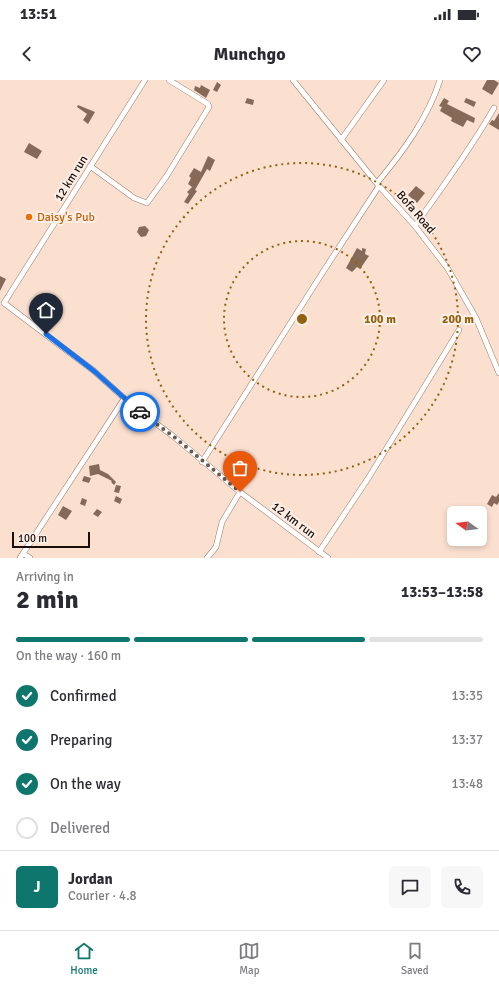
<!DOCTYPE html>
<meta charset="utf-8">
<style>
:root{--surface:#fff;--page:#f7f7f7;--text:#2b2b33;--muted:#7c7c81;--line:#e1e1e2;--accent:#0f766e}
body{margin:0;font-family:Signika,sans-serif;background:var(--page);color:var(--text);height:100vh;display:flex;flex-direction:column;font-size:15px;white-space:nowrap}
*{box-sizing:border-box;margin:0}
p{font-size:13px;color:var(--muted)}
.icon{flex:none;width:22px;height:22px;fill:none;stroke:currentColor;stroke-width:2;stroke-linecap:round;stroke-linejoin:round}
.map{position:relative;height:478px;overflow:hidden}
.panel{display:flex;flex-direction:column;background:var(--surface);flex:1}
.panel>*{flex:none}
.needle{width:26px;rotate:284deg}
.controls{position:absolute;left:447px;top:426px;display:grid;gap:8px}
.controls a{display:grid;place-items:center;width:40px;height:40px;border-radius:6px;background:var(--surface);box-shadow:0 2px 6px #0003;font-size:20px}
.scale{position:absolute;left:12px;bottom:10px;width:78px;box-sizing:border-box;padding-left:4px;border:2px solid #1b1009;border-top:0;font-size:11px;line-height:14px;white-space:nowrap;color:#1b1009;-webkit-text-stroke:3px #fef0e8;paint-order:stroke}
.pin{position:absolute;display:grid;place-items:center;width:34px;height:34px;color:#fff;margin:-41px -17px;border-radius:50% 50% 50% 0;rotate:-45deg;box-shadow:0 0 4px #0007}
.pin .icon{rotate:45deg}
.courier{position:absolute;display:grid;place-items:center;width:40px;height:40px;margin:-20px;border:3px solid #1a73e8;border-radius:50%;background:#fff;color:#222;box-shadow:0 1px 5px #0007}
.headline em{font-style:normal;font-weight:700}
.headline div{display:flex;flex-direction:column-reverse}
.headline{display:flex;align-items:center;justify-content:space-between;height:68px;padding:0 16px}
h1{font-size:26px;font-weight:700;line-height:30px}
.bar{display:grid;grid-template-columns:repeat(4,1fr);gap:6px 4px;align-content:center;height:48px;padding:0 16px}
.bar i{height:5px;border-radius:3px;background:var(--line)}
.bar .active{background:var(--accent)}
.bar p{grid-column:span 4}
.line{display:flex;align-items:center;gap:10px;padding:0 16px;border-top:1px solid var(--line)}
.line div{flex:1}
.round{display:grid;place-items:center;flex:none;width:42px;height:42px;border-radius:6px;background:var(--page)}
ol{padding:0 16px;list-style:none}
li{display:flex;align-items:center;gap:12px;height:44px}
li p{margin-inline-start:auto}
li .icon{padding:4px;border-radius:50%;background:var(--accent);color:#fff;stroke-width:4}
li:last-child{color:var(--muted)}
li i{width:22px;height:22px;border:2px solid var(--line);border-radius:50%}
.status{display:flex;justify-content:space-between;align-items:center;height:28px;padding:0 20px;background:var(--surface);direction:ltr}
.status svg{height:11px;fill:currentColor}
header{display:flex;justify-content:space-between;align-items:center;height:52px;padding:0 16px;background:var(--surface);font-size:18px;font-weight:700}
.dock{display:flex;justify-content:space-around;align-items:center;height:56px;border-top:1px solid var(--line);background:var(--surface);font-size:11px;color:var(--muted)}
.dock a{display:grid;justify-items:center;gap:2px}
.dock .active{color:var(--accent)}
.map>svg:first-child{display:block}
</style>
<div class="status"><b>13:51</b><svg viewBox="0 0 49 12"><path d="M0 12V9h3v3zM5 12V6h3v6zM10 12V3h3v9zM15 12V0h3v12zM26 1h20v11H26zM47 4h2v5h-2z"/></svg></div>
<header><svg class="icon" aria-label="back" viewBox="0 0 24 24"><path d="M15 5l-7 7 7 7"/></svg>Munchgo<svg class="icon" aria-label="heart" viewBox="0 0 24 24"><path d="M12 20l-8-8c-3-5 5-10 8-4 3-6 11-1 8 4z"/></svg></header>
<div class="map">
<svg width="499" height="478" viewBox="0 0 499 478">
<rect width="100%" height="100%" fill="#fbe0d0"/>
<path fill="#876958" d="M 487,0 L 494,0 L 499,3 L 492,15 L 482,9 Z
M 217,2 L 221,5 L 217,12 L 213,10 Z
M 201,5 L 210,10 L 206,18 L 194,10 L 195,6 L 200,8 Z
M 247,18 L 254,20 L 253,25 L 245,23 Z
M 444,18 L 449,21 L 447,24 L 475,38 L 474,43 L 467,40 L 463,47 L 451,41 L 452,38 L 440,31 L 442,27 L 439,26 Z
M 466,18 L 476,22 L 474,27 L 464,22 Z
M 78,25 L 95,32 L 88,44 L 83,40 L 87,34 L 77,27 Z
M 499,33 L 499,50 L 489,44 L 492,40 L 494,41 Z
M 29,63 L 42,71 L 37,79 L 24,72 Z
M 208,76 L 215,80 L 210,91 L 207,89 L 195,110 L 197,111 L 188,124 L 184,122 L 189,114 L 187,112 L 192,107 L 188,104 L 191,98 L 189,96 L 194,88 L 201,92 Z
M 416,106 L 425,113 L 417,123 L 408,115 Z
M 145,146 L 149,150 L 146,156 L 141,157 L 137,152 L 139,147 Z
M 357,168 L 362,171 L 362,168 L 366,169 L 365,174 L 369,176 L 360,189 L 357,187 L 352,192 L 346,188 Z
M 0,196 L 6,199 L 0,211 Z
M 99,384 L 100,390 L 108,394 L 116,402 L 114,405 L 111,402 L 112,401 L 98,394 L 90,396 L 89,386 Z
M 84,396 L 91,398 L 89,403 L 82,401 Z
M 116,405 L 121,406 L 119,413 L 114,412 Z
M 499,413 L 499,422 L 497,425 L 494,423 L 492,427 L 487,424 L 492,415 L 496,417 Z
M 116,416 L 122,419 L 120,424 L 114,421 Z
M 82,418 L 87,420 L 85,426 L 80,424 Z
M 63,426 L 72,431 L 66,440 L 58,435 Z
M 97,429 L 102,432 L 98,437 L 93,434 Z"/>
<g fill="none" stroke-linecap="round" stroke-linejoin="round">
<g stroke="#9c7d6b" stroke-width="6">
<path id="minor" d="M 145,0 L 4,223 L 94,291 L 135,328 L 173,356 L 240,412 L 328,478
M 293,0 L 379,106 L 415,146 L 448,189 L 476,238 L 499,293
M 341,60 L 384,0
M 90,86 L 134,118 L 147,123 L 166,97 L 209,27 L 208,24 L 169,0
M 377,103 C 402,73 428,38 440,0
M 415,146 C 442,107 471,69 494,28
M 202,382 L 321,195 L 379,106
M 319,472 L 369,397 L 459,250
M 24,474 L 30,478
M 20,478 L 124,319
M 207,478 L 216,467 L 222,442 L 240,412"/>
</g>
<use href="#minor" stroke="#fff" stroke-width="5"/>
</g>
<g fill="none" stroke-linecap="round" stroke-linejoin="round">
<path stroke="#69594f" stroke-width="4" stroke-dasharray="0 7.2" d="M 140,332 L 173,356 L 240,412"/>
<path stroke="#1a73e8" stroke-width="5" d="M 46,254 L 94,291 L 140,332"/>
</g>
<g fill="none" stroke="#91610f" stroke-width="2" stroke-dasharray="2 4">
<circle cx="302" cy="239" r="78"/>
<circle cx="302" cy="239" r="156"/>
</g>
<circle fill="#e8710a" stroke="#fef0e8" stroke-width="1.5" cx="29" cy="137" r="4"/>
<g text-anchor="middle" stroke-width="4" stroke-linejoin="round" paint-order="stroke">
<g font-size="12" fill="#1b1009" stroke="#fef0e8">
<text transform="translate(71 98) rotate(-58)" y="4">12 km run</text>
<text transform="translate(416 132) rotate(49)" y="4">Bofa Road</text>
<text transform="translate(294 440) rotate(37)" y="4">12 km run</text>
</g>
<g font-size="12" fill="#c56008" stroke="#fef0e8" text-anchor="start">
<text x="37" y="141">Daisy's Pub</text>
</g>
</g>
<circle cx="302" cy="239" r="6" fill="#91610f" stroke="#fef0e8" stroke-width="2"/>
<g font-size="12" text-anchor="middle" font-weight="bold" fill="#91610f" stroke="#fef0e8" stroke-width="4" stroke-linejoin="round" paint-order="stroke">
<text x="380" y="243">100 m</text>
<text x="458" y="243">200 m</text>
</g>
</svg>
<div class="controls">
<a><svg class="needle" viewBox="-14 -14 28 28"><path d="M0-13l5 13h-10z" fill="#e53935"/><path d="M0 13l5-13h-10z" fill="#7c7c81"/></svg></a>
</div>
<div class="scale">100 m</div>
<div class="pin" style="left:240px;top:412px;background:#ea580c"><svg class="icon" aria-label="bag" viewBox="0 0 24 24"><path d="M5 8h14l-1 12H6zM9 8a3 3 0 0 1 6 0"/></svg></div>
<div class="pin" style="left:46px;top:254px;background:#1f2937"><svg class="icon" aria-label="home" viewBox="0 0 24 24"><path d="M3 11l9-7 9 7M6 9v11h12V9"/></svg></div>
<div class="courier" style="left:140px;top:332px"><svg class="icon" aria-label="car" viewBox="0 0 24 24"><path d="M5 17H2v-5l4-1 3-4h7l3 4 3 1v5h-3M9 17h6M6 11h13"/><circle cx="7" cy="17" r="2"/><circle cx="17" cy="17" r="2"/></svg></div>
</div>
<section class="panel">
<div class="headline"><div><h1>2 min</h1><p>Arriving in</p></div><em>13:53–13:58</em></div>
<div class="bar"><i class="active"></i><i class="active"></i><i class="active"></i><i></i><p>On the way · 160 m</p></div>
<ol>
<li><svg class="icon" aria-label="check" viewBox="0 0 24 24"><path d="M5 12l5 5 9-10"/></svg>Confirmed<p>13:35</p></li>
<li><svg class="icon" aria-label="check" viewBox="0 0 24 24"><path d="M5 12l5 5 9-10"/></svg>Preparing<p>13:37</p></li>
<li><svg class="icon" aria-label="check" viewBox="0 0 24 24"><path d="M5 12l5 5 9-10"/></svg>On the way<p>13:48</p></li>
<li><i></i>Delivered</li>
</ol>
<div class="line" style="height:72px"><b class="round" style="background:var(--accent);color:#fff">J</b><div><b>Jordan</b><p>Courier · 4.8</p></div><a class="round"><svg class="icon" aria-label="chat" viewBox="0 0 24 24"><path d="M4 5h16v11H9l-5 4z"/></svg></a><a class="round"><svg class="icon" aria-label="phone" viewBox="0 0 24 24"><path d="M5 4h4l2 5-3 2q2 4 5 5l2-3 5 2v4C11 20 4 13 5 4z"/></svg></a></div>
</section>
<nav class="dock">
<a class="active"><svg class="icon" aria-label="home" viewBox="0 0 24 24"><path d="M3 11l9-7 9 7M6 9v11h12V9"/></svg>Home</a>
<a><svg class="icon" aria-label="map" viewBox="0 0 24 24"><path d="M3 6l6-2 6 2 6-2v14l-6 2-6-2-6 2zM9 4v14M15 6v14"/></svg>Map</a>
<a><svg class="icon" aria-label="saved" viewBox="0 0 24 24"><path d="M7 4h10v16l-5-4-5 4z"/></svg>Saved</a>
</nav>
